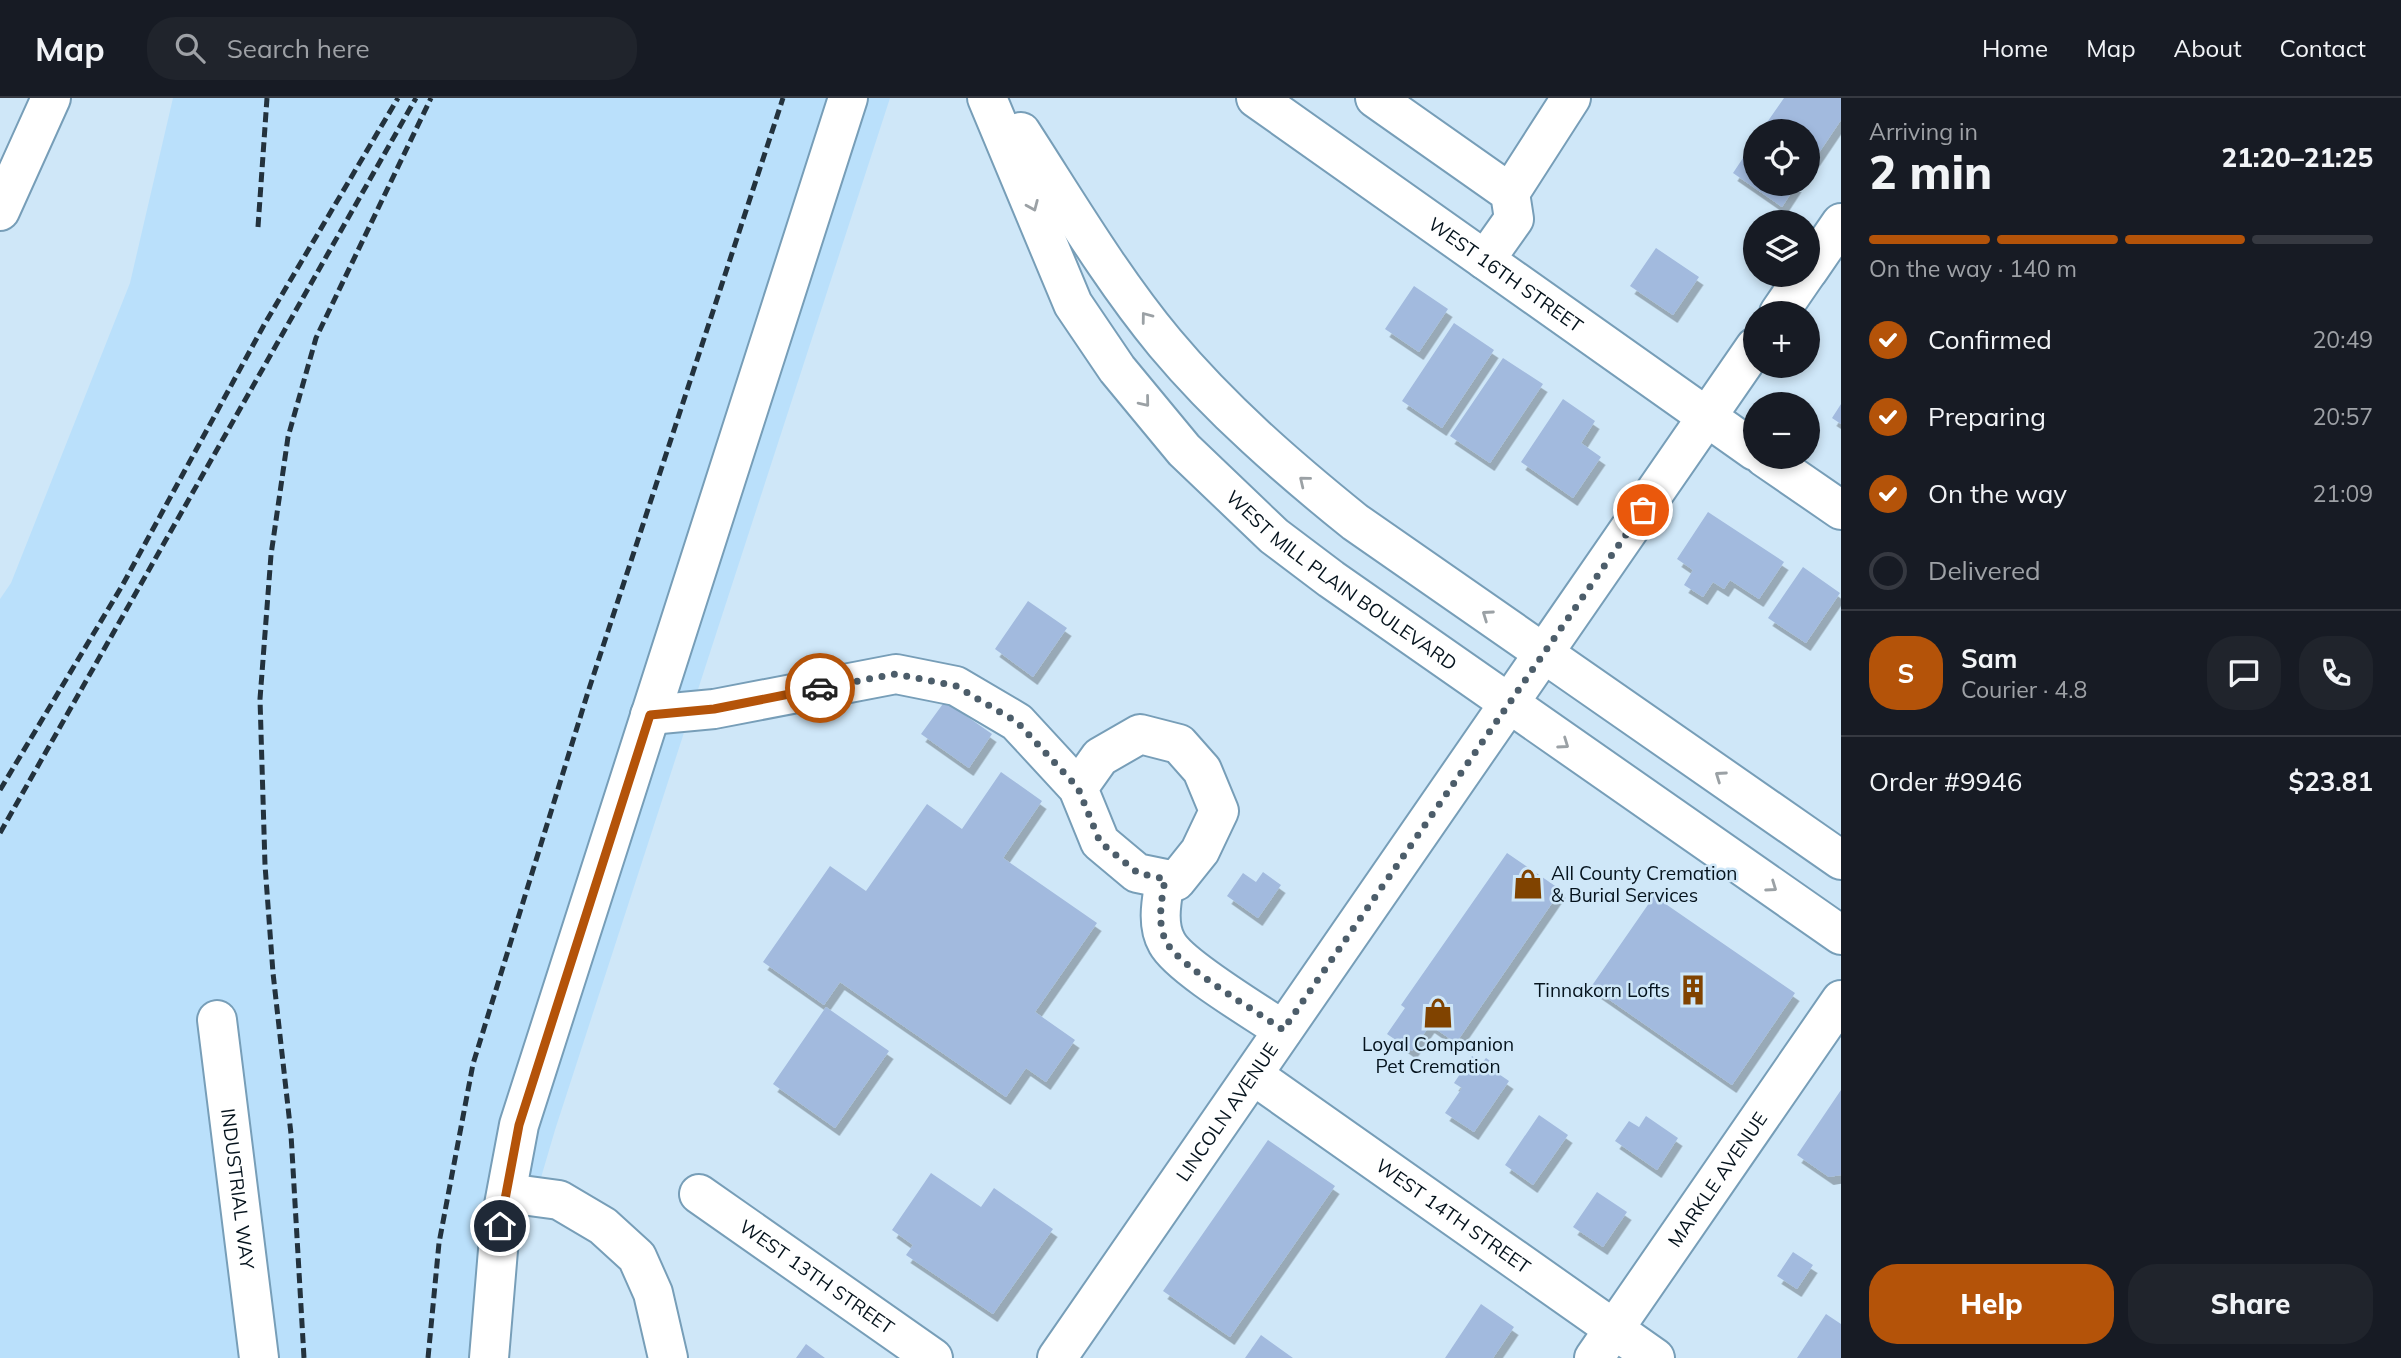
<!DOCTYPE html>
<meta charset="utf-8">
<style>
:root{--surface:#171b24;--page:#20242c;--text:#f1f3f6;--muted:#9ea1a6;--line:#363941;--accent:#b45309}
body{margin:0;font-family:Mulish,sans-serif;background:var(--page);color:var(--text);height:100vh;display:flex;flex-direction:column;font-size:26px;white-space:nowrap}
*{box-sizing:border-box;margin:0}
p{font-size:23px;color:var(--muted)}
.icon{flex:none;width:38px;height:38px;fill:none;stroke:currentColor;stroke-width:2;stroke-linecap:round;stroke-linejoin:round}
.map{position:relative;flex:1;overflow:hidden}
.side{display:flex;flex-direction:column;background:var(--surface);width:560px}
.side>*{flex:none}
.fabs{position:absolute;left:1743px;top:21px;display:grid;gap:14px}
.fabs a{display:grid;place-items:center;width:77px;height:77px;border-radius:50%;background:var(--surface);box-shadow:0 4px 10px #0003;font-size:35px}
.pin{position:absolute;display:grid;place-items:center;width:60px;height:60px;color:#fff;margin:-30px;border:4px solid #fff;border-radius:50%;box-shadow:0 2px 7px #0007}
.courier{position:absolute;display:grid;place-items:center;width:70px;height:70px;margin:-35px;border:5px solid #b45309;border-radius:50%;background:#fff;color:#222;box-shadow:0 2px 9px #0007}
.head em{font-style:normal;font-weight:800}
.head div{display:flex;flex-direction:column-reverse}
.head{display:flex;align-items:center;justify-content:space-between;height:119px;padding:0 28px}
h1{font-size:46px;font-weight:800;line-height:52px}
.bar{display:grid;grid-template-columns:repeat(4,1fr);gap:10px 7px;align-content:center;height:84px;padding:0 28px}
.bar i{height:9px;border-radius:5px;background:var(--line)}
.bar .selected{background:var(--accent)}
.bar p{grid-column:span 4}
.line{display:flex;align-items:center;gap:18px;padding:0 28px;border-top:2px solid var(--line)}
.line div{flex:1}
.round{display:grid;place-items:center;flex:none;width:74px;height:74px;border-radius:28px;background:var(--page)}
ol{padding:0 28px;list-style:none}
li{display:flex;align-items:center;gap:21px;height:77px}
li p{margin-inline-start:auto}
li .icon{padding:7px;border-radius:50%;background:var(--accent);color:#fff;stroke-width:4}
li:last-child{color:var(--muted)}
li i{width:38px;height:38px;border:4px solid var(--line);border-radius:50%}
.action{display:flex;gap:14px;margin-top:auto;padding:14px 28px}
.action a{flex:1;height:80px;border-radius:28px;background:var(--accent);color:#fff;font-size:28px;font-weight:800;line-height:80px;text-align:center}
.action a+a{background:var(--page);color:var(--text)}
header{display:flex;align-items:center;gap:42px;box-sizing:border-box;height:98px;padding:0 35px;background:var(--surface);border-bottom:2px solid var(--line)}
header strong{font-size:33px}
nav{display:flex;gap:38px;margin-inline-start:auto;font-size:24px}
.search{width:490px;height:63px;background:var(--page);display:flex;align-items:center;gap:18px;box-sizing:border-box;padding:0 24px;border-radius:28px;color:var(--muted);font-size:26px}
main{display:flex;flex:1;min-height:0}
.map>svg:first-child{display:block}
</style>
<header>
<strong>Map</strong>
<div class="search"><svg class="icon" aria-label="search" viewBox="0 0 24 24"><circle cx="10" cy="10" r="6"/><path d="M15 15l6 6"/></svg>Search here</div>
<nav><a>Home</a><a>Map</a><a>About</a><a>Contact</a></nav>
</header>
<main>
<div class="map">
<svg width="1841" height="1260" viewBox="0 0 1841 1260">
<defs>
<filter id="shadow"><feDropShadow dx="4.5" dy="8" stdDeviation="0" flood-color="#0004"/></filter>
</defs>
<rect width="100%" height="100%" fill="#cfe7f8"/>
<path fill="#bae0fb" d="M 173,0 L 890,0 L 555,1032 L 488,1260 L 0,1260 L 0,501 L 11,485 L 130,185 Z"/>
<path fill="#a2bade" filter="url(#shadow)" d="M 1784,0 L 1841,0 L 1841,22 L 1808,71 L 1808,33 L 1761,33 Z
M 1755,42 L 1755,86 L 1797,86 L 1782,109 L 1733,75 Z
M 1656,150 L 1699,179 L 1673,217 L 1630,188 Z
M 1414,188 L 1448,211 L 1419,254 L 1385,231 Z
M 1454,225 L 1494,252 L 1442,330 L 1402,303 Z
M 1503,260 L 1543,286 L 1490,365 L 1450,338 Z
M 1563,301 L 1595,323 L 1581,345 L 1601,359 L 1573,400 L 1521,364 Z
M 1841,306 L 1841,326 L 1832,320 Z
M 1708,414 L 1784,464 L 1759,501 L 1730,482 L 1724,491 L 1713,484 L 1703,499 L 1684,487 L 1693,472 L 1677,461 Z
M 1803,469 L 1840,495 L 1806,545 L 1768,520 Z
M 1028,503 L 1067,530 L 1033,579 L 995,551 Z
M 945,603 L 992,636 L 969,670 L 921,636 Z
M 1001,674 L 1042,703 L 1003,760 L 1097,825 L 1035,914 L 1075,942 L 1046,984 L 1026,970 L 1006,999 L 840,884 L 824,907 L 763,864 L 830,768 L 866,793 L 927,706 L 962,731 Z
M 1507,755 L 1561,792 L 1456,945 L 1430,927 L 1412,953 L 1387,936 L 1405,910 L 1401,907 Z
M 1263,774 L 1281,787 L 1258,820 L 1227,798 L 1243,775 L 1256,784 Z
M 1654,798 L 1795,895 L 1732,987 L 1591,889 Z
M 826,909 L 889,953 L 835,1030 L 773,986 Z
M 1472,958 L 1482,965 L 1486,960 L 1493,965 L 1490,970 L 1509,983 L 1474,1034 L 1445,1015 L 1462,990 L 1454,985 Z
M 1841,992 L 1841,1077 L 1829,1079 L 1797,1057 Z
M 1539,1017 L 1568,1037 L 1533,1087 L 1505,1067 Z
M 1646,1018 L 1678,1040 L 1657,1072 L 1615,1043 L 1629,1023 L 1639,1029 Z
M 1268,1042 L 1335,1088 L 1230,1239 L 1163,1193 Z
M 931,1075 L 981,1109 L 994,1090 L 1053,1131 L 993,1216 L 906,1157 L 913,1147 L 892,1132 Z
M 1597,1094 L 1627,1114 L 1603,1149 L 1573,1129 Z
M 1793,1154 L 1813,1167 L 1797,1191 L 1777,1178 Z
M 1481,1206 L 1514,1229 L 1493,1260 L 1445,1260 Z
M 1826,1216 L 1841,1226 L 1841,1260 L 1797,1260 Z
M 1261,1237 L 1293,1260 L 1245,1260 Z
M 806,1246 L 825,1260 L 796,1260 Z"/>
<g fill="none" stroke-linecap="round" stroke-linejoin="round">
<g stroke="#779eb8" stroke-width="42">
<g id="minor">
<path id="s1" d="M 1256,0 L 1755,353"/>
<path d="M 1375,0 L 1510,95 L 1514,121 L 1485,162"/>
<path d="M 1510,95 L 1571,0"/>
<path d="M 0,113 L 51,0"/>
<path d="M 1808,173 L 1841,125"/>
<path d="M 1779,215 L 1805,177"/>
<path d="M 1764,359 L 1841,412"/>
<path d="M 650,617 L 714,611 L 896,576 L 956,588 L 1017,624 L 1078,690 L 1100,744 L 1137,775 L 1176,783 L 1200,753 L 1219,713 L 1202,672 L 1179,646 L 1140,636 L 1100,659 L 1078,690"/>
<path d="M 1165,781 C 1162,801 1156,826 1167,845 C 1180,869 1258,915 1283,932"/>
<path id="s2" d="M 217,922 L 259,1260"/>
<path id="s3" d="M 1253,977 L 1655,1260"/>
<path d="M 507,1095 L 559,1102 L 603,1128 L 637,1159 L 653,1195 L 668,1260"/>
<path id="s4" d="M 699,1096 L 933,1260"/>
<path d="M 489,1260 L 500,1128 L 519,1027 L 848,0"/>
<path id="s5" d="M 1057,1260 L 1755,249"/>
<path id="s6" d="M 1594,1260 L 1841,902"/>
</g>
</g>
<g stroke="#779eb8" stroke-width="42">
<g id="major">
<path id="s7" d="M 987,0 L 1073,206 L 1117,271 L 1184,352 L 1274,438 L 1331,481 L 1841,837"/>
<path d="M 1021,34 C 1067,105 1111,180 1165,245 C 1221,312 1288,370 1355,424 L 1841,762"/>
</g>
</g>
<use href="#minor" stroke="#fff" stroke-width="38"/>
<use href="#major" stroke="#fff" stroke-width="38"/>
<path stroke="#23323d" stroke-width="5" stroke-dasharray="10 5" stroke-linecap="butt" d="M 258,129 L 267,0
M 0,692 L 122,488 L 264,227 L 398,0
M 0,735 L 416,0
M 304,1260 L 291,1036 L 273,875 L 265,767 L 260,601 L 271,457 L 288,339 L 316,240 L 431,0
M 428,1260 L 439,1145 L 473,966 L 588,594 L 783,0"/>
</g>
<defs><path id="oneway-chevron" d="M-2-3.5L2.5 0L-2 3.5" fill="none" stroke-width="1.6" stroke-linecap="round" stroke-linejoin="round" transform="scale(1.75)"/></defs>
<g stroke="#9ba1a5">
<use href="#oneway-chevron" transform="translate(1033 108) rotate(67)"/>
<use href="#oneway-chevron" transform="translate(1146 219) rotate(-127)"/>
<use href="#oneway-chevron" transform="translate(1145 304) rotate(51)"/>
<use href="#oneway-chevron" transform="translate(1304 383) rotate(-141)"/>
<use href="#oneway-chevron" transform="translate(1487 517) rotate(-145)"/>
<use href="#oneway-chevron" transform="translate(1564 646) rotate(35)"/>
<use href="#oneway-chevron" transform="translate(1720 678) rotate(-145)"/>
<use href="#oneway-chevron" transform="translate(1772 789) rotate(35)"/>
</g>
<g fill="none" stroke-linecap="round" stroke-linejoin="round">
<path stroke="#4c5d6a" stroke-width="7" stroke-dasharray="0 12.6" d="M 820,590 L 896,576 L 956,588 L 1017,624 L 1078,690 L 1100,744 L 1138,775 L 1165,781 C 1162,801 1156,826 1167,845 C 1180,869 1258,914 1283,932 L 1643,412"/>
<path stroke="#b45309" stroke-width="9" d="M 500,1128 L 519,1027 L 650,617 L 714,611 L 820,590"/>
</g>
<defs>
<g id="shop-bare" transform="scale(2.415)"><path d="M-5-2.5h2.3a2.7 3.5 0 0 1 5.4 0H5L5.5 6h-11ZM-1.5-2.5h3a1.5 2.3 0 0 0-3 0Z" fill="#804300" stroke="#cfe7f8" stroke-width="2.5" paint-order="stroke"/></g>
<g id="building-bare" transform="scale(2.415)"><path d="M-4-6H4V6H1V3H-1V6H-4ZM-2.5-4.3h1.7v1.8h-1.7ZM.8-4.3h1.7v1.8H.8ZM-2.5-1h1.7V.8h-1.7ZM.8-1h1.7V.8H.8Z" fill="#804300" stroke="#cfe7f8" stroke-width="2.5" paint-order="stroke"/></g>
</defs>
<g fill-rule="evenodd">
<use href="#shop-bare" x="1528" y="786"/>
<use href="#building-bare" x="1693" y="892"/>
<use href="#shop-bare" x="1438" y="915"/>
</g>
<g text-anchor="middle" stroke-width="5" stroke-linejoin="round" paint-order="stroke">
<g font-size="19" fill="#05131d" stroke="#cfe7f8">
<text dy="7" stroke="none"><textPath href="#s1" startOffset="306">WEST 16TH STREET</textPath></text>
<text dy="7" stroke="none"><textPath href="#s7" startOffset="612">WEST MILL PLAIN BOULEVARD</textPath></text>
<text dy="7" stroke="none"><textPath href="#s5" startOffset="299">LINCOLN AVENUE</textPath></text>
<text dy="7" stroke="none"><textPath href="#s6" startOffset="217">MARKLE AVENUE</textPath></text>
<text dy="7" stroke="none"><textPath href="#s2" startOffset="170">INDUSTRIAL WAY</textPath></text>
<text dy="7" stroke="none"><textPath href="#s3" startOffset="245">WEST 14TH STREET</textPath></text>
<text dy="7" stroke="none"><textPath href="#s4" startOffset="144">WEST 13TH STREET</textPath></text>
</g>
<g font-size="19" fill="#05131d" stroke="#cfe7f8" text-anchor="start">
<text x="1551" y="782">All County Cremation<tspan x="1551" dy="22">&amp; Burial Services</tspan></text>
<text x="1670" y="899" text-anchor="end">Tinnakorn Lofts</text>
<text x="1438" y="953" text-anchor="middle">Loyal Companion<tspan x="1438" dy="22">Pet Cremation</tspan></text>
</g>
</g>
</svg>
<div class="fabs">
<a><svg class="icon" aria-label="locate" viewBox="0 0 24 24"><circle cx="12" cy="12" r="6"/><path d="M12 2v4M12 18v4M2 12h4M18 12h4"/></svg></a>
<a><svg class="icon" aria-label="layers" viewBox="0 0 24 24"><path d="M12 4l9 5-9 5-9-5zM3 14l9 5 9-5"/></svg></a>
<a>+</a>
<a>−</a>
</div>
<div class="pin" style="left:1643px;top:412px;background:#ea580c"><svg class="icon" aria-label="bag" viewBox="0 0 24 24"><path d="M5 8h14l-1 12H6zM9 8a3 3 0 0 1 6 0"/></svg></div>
<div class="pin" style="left:500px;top:1128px;background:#1f2937"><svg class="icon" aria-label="home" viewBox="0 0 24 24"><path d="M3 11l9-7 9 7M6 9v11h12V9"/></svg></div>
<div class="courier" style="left:820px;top:590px"><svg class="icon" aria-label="car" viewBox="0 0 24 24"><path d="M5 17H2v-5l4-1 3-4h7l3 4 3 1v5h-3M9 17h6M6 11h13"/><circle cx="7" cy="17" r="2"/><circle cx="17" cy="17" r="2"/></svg></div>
</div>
<section class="side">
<div class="head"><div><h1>2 min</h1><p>Arriving in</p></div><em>21:20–21:25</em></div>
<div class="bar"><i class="selected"></i><i class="selected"></i><i class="selected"></i><i></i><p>On the way · 140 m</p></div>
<ol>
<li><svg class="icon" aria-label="check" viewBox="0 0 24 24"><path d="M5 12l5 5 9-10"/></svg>Confirmed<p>20:49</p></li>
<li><svg class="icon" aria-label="check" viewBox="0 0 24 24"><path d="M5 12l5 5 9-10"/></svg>Preparing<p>20:57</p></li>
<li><svg class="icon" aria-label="check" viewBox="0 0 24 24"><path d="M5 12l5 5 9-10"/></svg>On the way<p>21:09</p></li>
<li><i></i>Delivered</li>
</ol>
<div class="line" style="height:126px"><b class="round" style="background:var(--accent);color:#fff">S</b><div><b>Sam</b><p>Courier · 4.8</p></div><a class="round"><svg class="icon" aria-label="chat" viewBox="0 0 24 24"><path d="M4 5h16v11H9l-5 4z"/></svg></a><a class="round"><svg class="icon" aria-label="phone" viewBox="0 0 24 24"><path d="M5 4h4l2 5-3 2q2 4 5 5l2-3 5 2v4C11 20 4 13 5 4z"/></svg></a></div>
<div class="line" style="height:91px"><div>Order #9946</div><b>$23.81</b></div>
<div class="action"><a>Help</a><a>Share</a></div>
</section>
</main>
